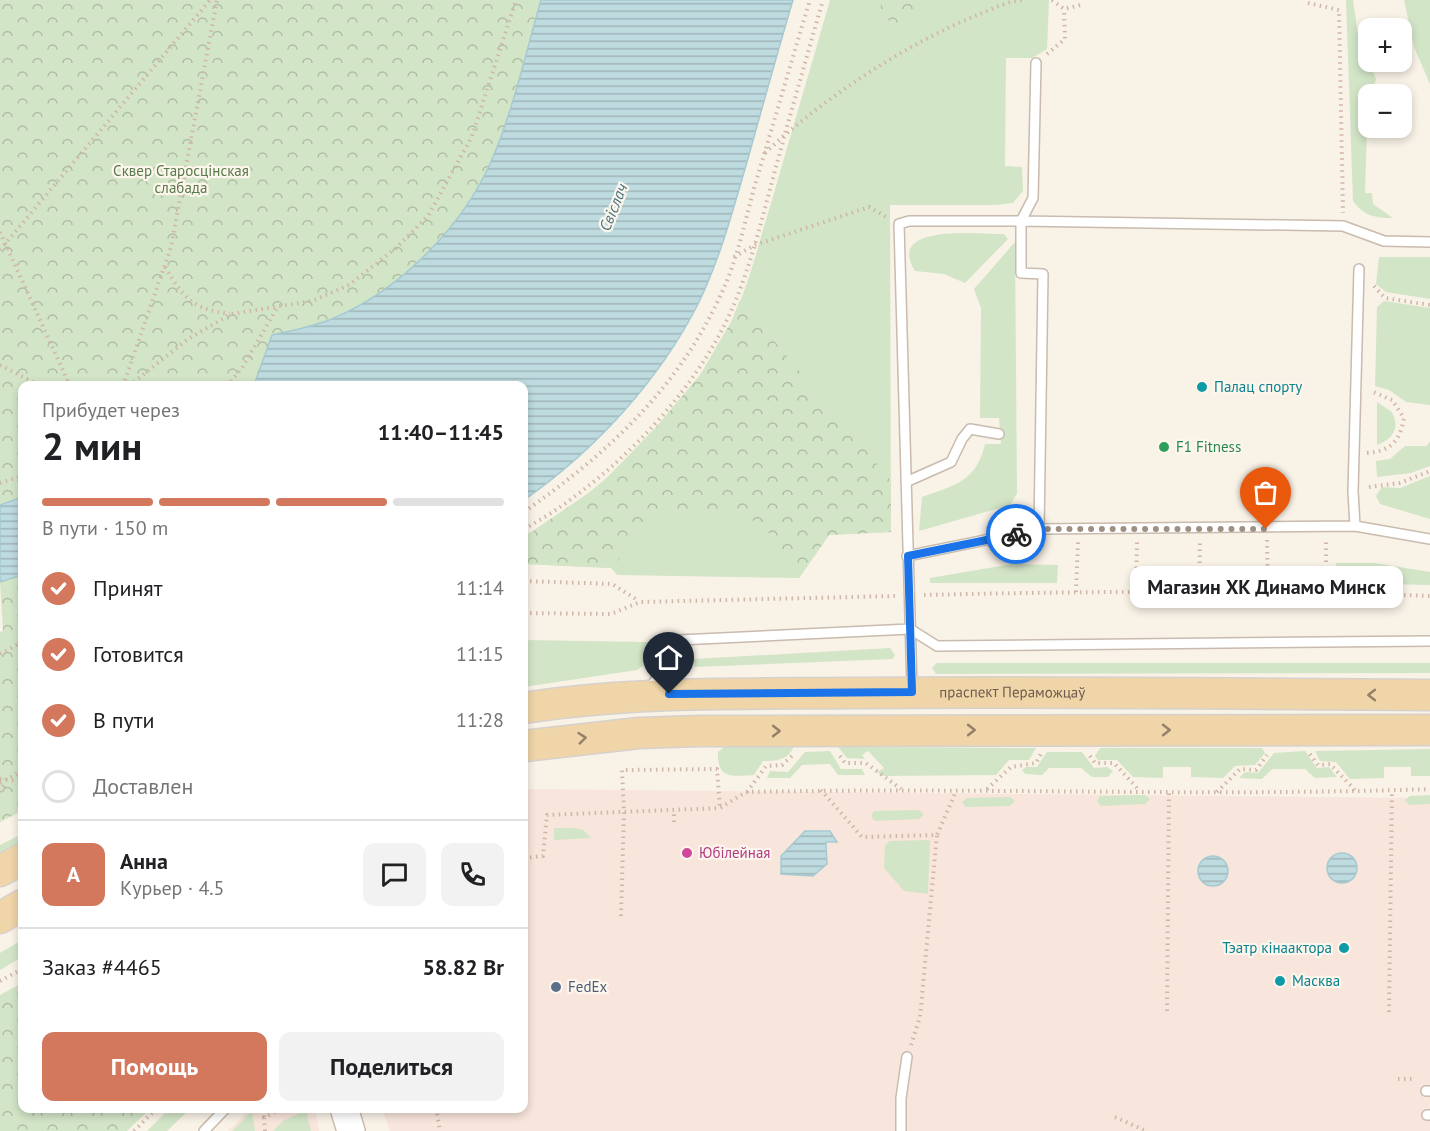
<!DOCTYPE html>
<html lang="ru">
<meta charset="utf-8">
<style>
:root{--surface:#fff;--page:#f2f2f2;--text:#202124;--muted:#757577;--line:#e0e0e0;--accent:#d3785c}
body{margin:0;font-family:"PT Sans",sans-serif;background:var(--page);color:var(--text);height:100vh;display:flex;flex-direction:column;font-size:22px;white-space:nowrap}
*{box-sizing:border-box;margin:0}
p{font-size:20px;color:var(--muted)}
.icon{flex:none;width:33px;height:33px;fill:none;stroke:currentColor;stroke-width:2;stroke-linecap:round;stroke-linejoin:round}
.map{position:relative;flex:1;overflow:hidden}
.details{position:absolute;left:18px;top:381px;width:510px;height:732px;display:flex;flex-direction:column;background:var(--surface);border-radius:12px;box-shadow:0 3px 9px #0003}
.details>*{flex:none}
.fabs{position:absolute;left:1358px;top:18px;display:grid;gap:12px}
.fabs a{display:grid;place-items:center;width:54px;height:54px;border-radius:12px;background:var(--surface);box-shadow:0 3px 9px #0003;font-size:30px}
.pin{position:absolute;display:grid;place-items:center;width:51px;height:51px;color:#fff;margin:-62px -26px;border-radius:50% 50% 50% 0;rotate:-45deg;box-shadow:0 0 6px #0007}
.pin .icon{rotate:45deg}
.courier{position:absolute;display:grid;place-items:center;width:60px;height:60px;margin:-30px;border:4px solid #1a73e8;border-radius:50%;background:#fff;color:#222;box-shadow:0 2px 8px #0007}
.bubble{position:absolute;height:42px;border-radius:12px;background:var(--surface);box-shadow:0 3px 9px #0003;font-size:20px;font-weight:600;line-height:42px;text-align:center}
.summary em{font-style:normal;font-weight:600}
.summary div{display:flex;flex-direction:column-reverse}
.summary{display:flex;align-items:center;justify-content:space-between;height:102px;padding:0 24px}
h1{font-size:39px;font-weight:600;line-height:45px}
.bar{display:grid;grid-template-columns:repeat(4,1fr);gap:9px 6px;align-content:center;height:72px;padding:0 24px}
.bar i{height:8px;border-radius:4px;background:var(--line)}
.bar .active{background:var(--accent)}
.bar p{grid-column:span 4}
.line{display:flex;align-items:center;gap:15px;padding:0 24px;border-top:2px solid var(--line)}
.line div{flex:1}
.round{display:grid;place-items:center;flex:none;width:63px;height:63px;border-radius:12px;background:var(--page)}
ol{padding:0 24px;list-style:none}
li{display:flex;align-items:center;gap:18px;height:66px}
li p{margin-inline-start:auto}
li .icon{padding:6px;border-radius:50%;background:var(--accent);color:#fff;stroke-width:4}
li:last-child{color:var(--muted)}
li i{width:33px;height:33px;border:3px solid var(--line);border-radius:50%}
.action{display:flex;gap:12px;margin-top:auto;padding:12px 24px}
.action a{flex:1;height:69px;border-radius:12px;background:var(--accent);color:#fff;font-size:24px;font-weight:600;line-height:69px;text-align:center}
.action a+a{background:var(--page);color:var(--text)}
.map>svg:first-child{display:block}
</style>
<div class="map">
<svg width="1430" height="1131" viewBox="0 0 1430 1131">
<defs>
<pattern id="forest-crowns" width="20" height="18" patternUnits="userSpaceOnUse" patternTransform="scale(1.5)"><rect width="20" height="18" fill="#d3e5c7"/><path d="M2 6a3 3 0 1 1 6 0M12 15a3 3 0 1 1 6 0" fill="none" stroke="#afbda4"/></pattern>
<pattern id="water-rules" width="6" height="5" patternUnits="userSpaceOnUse" patternTransform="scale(1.5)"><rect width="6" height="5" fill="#bedbe0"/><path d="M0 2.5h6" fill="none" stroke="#9fb5b8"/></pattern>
</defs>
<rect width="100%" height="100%" fill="#f9f2e7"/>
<path fill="#f8e5dc" d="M 524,789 L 1430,798 L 1430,1131 L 390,1131 L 382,1109 L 524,1108 Z
M 251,1108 L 315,1109 L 319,1131 L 228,1131 Z"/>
<path fill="#d3e5c7" d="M 830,0 L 1049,0 L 1047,49 L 1032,58 L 1006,58 L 1005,166 L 1022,167 L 1023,191 L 1013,203 L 997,205 L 890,205 L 891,532 L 829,535 L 799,578 L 617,575 L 611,568 L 524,564 L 524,536 C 606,491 687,409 730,325 C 749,286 759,241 772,200 C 791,133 811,67 830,0 Z
M 1346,0 L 1353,0 L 1358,35 L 1376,79 L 1372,94 L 1368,94 L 1365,193 L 1372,193 L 1373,204 L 1393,218 C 1375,218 1364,216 1353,201 Z
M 1404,0 L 1430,0 L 1430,84 L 1414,47 Z
M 1004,234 L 1008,239 L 965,283 L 944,274 L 915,271 C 885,223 979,234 1004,234 Z
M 1015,242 L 1017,494 L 1010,505 L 919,531 L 922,497 C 955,485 976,482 985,444 L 1001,444 L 999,418 L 980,418 L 981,308 L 974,289 Z
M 1379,257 L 1430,257 L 1430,299 L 1386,292 L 1376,284 Z
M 1384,301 L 1430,308 L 1430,405 L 1406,402 L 1389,390 L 1375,386 L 1377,307 Z
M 1377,402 L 1392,412 C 1400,429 1393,439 1377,445 Z
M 1430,441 L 1430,466 L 1411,473 L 1377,477 L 1376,461 L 1390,459 L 1405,446 L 1427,446 Z
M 1430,476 L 1430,519 L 1380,504 L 1376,496 L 1382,487 L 1400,488 Z
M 1336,563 L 1375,563 L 1430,572 L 1430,585 L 1336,583 Z
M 1012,564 L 1058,565 L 1057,583 L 930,583 L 930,578 Z
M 524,640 L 645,642 L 658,642 L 650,661 L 637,670 L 524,687 Z
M 890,648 L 895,655 L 893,659 L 695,667 L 691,662 L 693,659 Z
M 937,663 L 1430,663 L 1430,673 L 936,674 L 932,668 Z
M 794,746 C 789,760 776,761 763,761 L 754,775 C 732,776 717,780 718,752 L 724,747 Z
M 838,747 L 1036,748 L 1029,760 L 1009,760 L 996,775 L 882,776 L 877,772 L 884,768 L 868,751 L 862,755 L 865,759 L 847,758 Z
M 1100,748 L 1262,748 L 1265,753 L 1255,765 L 1235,766 L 1223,778 L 1191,777 L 1191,767 L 1163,767 L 1163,778 L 1133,777 L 1117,760 L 1098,760 L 1095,756 Z
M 1430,749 L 1430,776 L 1411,776 L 1411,767 L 1384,767 L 1384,778 L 1350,779 L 1336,762 L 1320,761 L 1315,751 Z
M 830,751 L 841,769 L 862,769 L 865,775 L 838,775 L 830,764 L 802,765 L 790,778 L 767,778 L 770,771 L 788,772 L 805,752 Z
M 1305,751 L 1317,768 L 1329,767 L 1337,777 L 1315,778 L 1305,769 L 1272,769 L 1262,779 L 1239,778 L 1245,772 L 1258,773 L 1274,753 Z
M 1047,752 L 1082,752 L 1094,768 L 1107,767 L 1113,771 L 1108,777 L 1092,777 L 1081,768 L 1049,768 L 1042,775 L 1025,774 L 1022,770 L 1026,767 L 1037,767 Z
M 1145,795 L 1150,799 L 1145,804 L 1101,806 L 1097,801 L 1100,796 Z
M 1430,795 L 1430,804 L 1409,805 L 1405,800 L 1410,796 Z
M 1010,797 L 1015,801 L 1010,806 L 966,807 L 962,802 L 967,798 Z
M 919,810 L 924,815 L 919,819 L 875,821 L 871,816 L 874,811 Z
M 575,828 L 583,830 L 591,838 L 554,840 L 554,828 Z
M 22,834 L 22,846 L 0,858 L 0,845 Z
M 930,840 L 928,894 L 904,891 L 884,868 L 885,845 L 890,841 Z
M 22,940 L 22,957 L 0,970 L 0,953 Z
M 169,1109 L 190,1109 L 167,1131 L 147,1131 Z
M 306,1110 L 311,1131 L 273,1131 L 283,1121 Z
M 252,1111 L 255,1131 L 232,1131 Z"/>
<path fill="url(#forest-crowns)" d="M 0,0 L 541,0 C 526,52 514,107 493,157 C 464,226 399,292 329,320 C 311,327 291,331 272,335 L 254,385 L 22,386 L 22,497 L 0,505 Z
M 881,0 L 932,0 L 896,25 L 880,15 Z
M 740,300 L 891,481 L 891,532 L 829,535 L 799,578 L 770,534 L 739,510 L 653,517 L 612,568 L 524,564 L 534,530 L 599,486 L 657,426 L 700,375 L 731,322 Z
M 22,575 L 22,811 L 0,822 L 0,632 L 3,631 L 0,582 Z
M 22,983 L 22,1108 L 150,1109 L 127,1131 L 0,1131 L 0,995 Z"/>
<path fill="url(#water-rules)" stroke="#a6cad1" stroke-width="1.5" d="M 541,0 L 793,0 C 777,54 762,108 747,162 C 733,210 720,259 698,304 C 659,381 594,451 524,500 L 524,386 L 254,385 L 272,335 C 291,331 311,327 329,320 C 399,292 464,226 493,157 C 514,107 526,52 541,0 Z
M 22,497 L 22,575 L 0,582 L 0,505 Z
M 805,831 L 830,831 L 837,842 L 826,842 L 827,864 L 813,876 L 781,874 L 781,856 Z
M1327 868a15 15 0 1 1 30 0a15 15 0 1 1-30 0Z
M1198 871a15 15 0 1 1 30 0a15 15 0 1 1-30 0Z"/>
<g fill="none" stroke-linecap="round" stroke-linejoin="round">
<g stroke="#c9bbae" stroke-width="12">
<path id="lane" d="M 906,482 L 951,462 L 962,439 L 970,429 L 999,434
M 1355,526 L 1353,491 L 1359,269
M 1039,529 L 1043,274 L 1021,273 L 1021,221 L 1343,226 L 1384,241 L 1430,242
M 907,556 L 1039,529 L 1355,526 L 1430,539
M 650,689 L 679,640 L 910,629 L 937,646 L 1430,641
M 912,689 L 899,224 L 909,221 L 1021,221 L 1033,198 L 1036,63
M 1426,1091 L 1430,1091
M 1427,1115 L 1430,1115
M 204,1131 L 226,1108
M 901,1131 L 901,1098 L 907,1057"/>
</g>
<g stroke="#ccbbad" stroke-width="30">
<path id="secondary" d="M 344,1108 L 351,1131"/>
</g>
<g stroke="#d7d1ce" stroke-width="33">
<g id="primary">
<path id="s1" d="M 524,708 C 632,691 741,694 851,693 C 1044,691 1237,694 1430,695"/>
<path d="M 524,746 L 639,733 L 700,731 L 1430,730"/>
<path d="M 0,871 L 22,859"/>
<path d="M 0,918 L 22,905"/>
</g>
</g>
<path stroke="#d0b6a6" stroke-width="4" stroke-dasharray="1.5 4.5" stroke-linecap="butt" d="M 1052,0 L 1064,9 L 1081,5
M 1308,3 L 1339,10 L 1343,213
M 1047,54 L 1065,39 L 1064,9
M 765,153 C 822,99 907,43 980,14 C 994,8 1008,1 1023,0
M 0,232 L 70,386
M 0,250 L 210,0
M 734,257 L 755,245 L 869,207 L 888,218
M 165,267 C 184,299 193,309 230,314
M 1374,286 L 1385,298 L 1430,305
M 0,365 L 41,386
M 123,386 L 171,247 L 217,0
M 129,386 L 188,339 L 231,314 L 312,301 L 349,285 L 396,248 L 428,216 L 472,136 L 516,0
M 227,386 L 242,368 L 277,308
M 1367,453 C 1391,451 1400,441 1404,418 L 1392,400 L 1371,391
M 0,483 L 22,476
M 1369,487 L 1400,483 L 1430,471
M 524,512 C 608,453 679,388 722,292 C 737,260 745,222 754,188 C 773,125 791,63 810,0
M 524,529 C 598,489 676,413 717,339 C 747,286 760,225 776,167 C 791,111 807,56 823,0
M 1267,540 L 1268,593
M 524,581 L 612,584 L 639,601
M 1076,592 L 1078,542
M 1136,592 L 1137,542
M 1326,592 L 1326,539
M 1199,593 L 1200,540
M 924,595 C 1092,591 1261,590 1430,596
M 524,613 L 611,614 L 640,602 L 895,596
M 0,654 L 22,642
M 1310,754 L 1318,765 L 1330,764 L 1355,790
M 840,756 L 845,763 L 866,763 L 901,789
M 1090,756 L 1095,763 L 1114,763 L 1139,790
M 0,779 L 22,782
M 0,783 L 22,771
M 987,789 L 1011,767 L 1036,763 L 1041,754
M 821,790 L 862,837 L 937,835 L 956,791
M 0,792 L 6,782
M 747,792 L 766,766 L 782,765 L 792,756
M 1217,792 L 1240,769 L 1256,770 L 1267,755
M 674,822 L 674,810
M 524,858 L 543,856 L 547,815 L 720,808 L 746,792 C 974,787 1202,797 1430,789
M 621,916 L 624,812 L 622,770 L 717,769 L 720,808
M 0,981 L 22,969
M 1167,1011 L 1169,792
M 1389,1012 L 1392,790
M 911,1045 L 920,1017 L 937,835
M 1398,1079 L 1416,1079
M 436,1108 L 440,1131
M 436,1109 L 463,1109
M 264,1117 L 264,1108
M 1115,1117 L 1146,1131
M 134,1131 L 157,1108
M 265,1131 L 264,1118 L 281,1108"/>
<use href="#lane" stroke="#fff" stroke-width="9"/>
<use href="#secondary" stroke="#fff" stroke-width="27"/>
<use href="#primary" stroke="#efd5a8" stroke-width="30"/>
</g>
<defs><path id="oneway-chevron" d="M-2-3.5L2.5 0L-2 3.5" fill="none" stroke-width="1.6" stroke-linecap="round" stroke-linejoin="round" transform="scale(1.5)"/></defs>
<g stroke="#95806a">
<use href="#oneway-chevron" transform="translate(1372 695) rotate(-180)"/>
<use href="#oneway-chevron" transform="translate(971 730)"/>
<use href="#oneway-chevron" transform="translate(1166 730)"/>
<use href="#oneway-chevron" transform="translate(776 731)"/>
<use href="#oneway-chevron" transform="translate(582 738) rotate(-6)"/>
</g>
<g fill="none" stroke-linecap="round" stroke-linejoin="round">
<path stroke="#9f9084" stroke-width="6" stroke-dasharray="0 10.8" d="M 1016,534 L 1039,529 L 1266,529"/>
<path stroke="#1a73e8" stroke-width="8" d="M 669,694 L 912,692 L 908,556 L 1016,534"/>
</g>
<g fill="#0f9aa8" stroke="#fdf6ed" stroke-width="2">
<circle cx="1202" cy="387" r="6"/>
<circle cx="1344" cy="948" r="6"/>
<circle cx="1280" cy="981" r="6"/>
</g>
<circle fill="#2e9e5b" stroke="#fdf6ed" stroke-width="2" cx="1164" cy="447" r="6"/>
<circle fill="#d1479c" stroke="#fdf6ed" stroke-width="2" cx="687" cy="853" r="6"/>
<circle fill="#5c6f8a" stroke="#fdf6ed" stroke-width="2" cx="556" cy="987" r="6"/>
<g text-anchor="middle" stroke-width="4.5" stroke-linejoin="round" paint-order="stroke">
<g font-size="15" fill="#587a4c" stroke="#fdf6ed">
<text x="181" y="176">Сквер Старосцінская<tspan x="181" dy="17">слабада</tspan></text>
</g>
<g font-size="15" fill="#0d838f" stroke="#fdf6ed" text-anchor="start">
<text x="1214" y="392">Палац спорту</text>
<text x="1332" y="953" text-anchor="end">Тэатр кінаактора</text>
<text x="1292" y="986">Масква</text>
</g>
<g font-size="15" fill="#27864d" stroke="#fdf6ed" text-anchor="start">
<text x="1176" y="452">F1 Fitness</text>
</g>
<g font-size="15" fill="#6f5b4f" stroke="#fdf6ed">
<text dy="5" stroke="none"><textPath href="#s1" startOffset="489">праспект Пераможцаў</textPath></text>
</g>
<g font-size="15" fill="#b23c85" stroke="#fdf6ed" text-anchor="start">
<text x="699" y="858">Юбілейная</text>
</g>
<g font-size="15" fill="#4e5e75" stroke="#fdf6ed" text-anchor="start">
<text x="568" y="992">FedEx</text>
</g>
<g font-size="16" font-style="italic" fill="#4c7780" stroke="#fdf6ed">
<text transform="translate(613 207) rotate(-68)" y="6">Свіслач</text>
</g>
</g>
</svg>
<div class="fabs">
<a>+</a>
<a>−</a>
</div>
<div class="pin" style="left:1266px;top:529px;background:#ea580c"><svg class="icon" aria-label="bag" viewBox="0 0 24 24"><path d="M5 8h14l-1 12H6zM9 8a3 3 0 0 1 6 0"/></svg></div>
<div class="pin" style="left:669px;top:694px;background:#1f2937"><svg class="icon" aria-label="home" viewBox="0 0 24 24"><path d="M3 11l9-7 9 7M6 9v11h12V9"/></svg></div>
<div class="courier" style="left:1016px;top:534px"><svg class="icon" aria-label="bike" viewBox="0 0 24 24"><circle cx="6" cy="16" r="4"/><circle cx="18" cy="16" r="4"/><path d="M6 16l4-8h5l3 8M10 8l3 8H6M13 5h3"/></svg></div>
<div class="bubble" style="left:1130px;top:566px;width:273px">Магазин ХК Динамо Минск</div>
<section class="details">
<div class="summary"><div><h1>2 мин</h1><p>Прибудет через</p></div><em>11:40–11:45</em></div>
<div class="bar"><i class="active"></i><i class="active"></i><i class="active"></i><i></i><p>В пути · 150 m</p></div>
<ol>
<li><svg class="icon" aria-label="check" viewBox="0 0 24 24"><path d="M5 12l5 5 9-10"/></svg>Принят<p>11:14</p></li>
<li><svg class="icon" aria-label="check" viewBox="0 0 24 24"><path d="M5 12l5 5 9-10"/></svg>Готовится<p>11:15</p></li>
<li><svg class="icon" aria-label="check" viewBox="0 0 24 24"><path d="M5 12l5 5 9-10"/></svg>В пути<p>11:28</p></li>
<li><i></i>Доставлен</li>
</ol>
<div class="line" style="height:108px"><b class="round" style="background:var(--accent);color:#fff">А</b><div><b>Анна</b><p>Курьер · 4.5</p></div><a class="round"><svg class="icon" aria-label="chat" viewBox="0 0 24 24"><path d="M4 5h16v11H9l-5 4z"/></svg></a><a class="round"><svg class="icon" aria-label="phone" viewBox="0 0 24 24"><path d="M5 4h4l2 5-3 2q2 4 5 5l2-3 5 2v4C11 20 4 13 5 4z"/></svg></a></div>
<div class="line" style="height:78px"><div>Заказ #4465</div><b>58.82 Br</b></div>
<div class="action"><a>Помощь</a><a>Поделиться</a></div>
</section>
</div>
